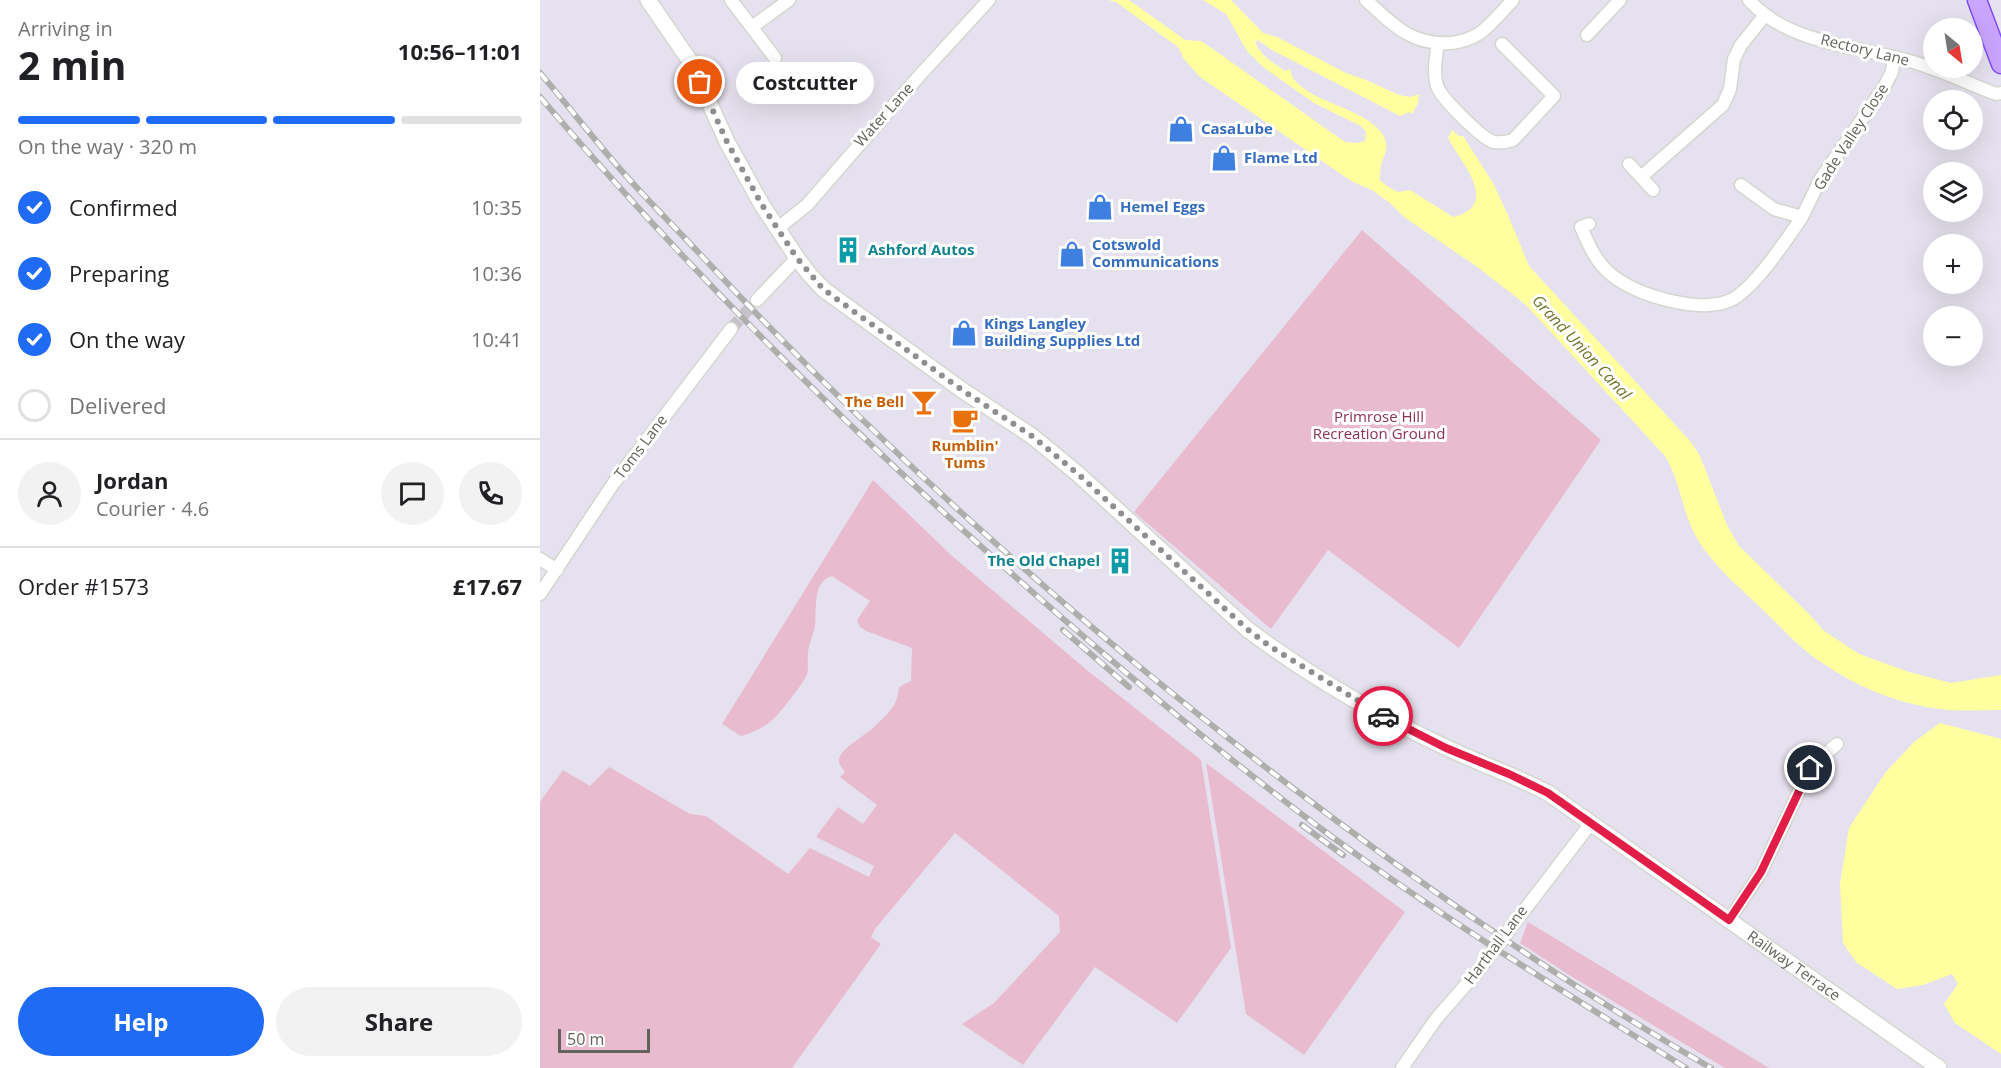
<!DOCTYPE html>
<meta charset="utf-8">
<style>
:root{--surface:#fff;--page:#f2f2f2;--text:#202124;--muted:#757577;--line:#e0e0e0;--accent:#1f6bf6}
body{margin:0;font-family:"Open Sans",sans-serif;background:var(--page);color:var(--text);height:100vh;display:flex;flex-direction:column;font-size:22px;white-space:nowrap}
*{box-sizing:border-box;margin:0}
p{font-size:20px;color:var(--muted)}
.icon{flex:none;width:33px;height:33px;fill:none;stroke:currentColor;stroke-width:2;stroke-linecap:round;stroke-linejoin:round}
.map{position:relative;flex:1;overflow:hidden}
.panel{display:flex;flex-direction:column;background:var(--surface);width:540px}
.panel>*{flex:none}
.needle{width:39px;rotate:150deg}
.controls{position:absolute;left:1383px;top:18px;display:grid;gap:12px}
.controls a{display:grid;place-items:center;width:60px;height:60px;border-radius:50%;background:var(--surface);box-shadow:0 6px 24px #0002;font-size:30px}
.scale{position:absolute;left:18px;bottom:15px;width:92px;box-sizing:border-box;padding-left:6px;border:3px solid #62635a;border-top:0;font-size:16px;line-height:21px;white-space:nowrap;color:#62635a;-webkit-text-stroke:4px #fff;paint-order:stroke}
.pin{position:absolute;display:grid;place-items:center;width:51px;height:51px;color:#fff;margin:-26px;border:3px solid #fff;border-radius:50%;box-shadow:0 2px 6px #0007}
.courier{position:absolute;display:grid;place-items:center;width:60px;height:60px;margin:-30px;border:4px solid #e11d48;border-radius:50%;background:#fff;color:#222;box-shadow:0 2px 8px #0007}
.bubble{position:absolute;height:42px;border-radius:21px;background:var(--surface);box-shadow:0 6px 24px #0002;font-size:20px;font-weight:700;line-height:42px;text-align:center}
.summary em{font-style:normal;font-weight:700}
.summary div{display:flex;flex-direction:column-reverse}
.summary{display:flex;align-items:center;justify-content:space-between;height:102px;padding:0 18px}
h1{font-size:39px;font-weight:700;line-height:45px}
.bar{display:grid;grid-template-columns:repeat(4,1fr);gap:9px 6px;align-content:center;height:72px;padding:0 18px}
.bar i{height:8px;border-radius:4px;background:var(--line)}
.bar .on{background:var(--accent)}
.bar p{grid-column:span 4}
.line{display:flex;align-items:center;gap:15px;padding:0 18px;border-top:2px solid var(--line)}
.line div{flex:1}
.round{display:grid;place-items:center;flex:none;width:63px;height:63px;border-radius:32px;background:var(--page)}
ol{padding:0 18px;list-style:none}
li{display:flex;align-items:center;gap:18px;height:66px}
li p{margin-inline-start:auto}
li .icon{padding:6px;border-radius:50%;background:var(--accent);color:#fff;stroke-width:4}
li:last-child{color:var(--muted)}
li i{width:33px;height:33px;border:3px solid var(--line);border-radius:50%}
.primary-button{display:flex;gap:12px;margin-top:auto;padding:12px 18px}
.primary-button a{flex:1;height:69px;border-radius:36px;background:var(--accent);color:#fff;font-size:24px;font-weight:700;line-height:69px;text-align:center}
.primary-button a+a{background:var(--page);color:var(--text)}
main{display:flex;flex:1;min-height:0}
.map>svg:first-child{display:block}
</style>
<main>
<section class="panel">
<div class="summary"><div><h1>2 min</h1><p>Arriving in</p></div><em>10:56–11:01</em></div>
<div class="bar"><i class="on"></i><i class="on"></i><i class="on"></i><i></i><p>On the way · 320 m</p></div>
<ol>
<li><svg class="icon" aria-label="check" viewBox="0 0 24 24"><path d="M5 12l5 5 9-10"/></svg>Confirmed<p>10:35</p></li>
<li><svg class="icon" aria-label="check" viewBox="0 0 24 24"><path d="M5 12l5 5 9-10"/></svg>Preparing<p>10:36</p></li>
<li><svg class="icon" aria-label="check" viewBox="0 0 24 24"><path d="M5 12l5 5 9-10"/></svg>On the way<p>10:41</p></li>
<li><i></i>Delivered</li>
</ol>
<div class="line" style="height:108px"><a class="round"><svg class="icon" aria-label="person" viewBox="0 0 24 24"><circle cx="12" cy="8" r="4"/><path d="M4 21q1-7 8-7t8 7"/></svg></a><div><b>Jordan</b><p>Courier · 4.6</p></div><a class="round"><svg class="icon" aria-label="chat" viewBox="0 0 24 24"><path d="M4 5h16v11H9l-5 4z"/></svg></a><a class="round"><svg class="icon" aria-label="phone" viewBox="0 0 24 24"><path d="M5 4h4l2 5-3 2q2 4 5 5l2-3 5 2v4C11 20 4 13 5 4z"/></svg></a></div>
<div class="line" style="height:78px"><div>Order #1573</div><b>£17.67</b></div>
<div class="primary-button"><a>Help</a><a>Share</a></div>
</section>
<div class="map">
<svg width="1461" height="1068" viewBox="0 0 1461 1068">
<rect width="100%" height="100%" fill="#e6e1ee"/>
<path fill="#e8bbce" d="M 822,230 L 1061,440 L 919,648 L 788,550 L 731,629 L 594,512 Z
M 333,480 L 411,555 L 548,671 L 661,760 L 691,948 L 637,1023 L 555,967 L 483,1065 L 422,1024 L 454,1003 L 520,932 L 519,916 L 415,833 L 335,929 L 331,937 L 341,944 L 252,1068 L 0,1068 L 0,802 L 23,770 L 50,786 L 69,767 L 150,814 L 166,816 L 248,874 L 270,848 L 329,877 L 334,866 L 276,837 L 298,807 L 323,824 L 337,805 L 300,777 L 305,772 C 302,768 298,764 299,759 C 301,748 326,735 334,727 C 341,720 353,710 356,701 C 362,686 353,689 371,681 L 372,648 L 326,631 L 320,627 L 317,620 L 330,601 L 292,576 C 272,582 277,608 275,625 C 274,634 269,642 268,652 C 267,659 269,667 267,674 C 263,683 257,690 251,698 C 234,720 229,727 201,736 L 182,724 Z
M 666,763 L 865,912 L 764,1055 L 706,1014 Z
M 988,922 L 1229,1068 L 1185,1068 L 1029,975 L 980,943 Z"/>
<path fill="#ffffa0" d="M 568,0 L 589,0 L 645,40 L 661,41 L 670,47 L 805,142 L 818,143 L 825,141 L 826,132 L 821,126 L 774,103 L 723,67 L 707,51 L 686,14 L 663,0 L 691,0 L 723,33 L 737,37 L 806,73 L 826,80 L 859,95 L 871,97 L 879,94 L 878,103 L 872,114 L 869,112 L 860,116 L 732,50 L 718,40 L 715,42 C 721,56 733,63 745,71 L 750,69 C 751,72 751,75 753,78 C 754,81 763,88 766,90 C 786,105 841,115 846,143 C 848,152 842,158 841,166 C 840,171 840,175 840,180 L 848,187 L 858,192 L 870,190 L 913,217 C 961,205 922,164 908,138 L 912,130 L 919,136 L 923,136 L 953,183 L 968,215 L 989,266 L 1151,442 L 1160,456 L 1187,525 L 1199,546 L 1269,614 L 1284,631 L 1319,654 L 1369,672 L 1411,683 L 1461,675 L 1461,710 C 1439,710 1415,712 1393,708 C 1354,702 1316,686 1284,664 C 1260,649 1240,626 1220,607 C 1198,586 1174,566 1158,540 C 1142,514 1141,482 1125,456 L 985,304 L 936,266 L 864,217 L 850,203 L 832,190 L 811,181 L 660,77 L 644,59 L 638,47 L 576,2 Z
M 1400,723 L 1461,739 L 1461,1054 L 1415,1023 L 1404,1004 L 1418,984 L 1412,974 L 1383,985 L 1357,989 L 1316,962 L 1303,943 L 1300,884 L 1309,828 L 1345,773 L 1374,742 Z"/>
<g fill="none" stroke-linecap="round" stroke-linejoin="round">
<path stroke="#c5c2c9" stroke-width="12" stroke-dasharray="12 6" stroke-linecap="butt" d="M 191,329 L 217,300"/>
<g stroke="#d5d7cf" stroke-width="15">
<path id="minor" d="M 191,0 L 235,58
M 826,0 C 853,25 871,45 910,43 C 921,42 931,39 940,33 C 952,24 962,11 973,0
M 1209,0 C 1247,43 1314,46 1366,60 C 1397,68 1427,83 1456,94 L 1461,93
M 212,27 L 249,0
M 1047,35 L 1080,0
M 898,43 C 896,57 893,72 897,86 C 901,98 942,139 954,142 C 961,143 967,142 973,140 L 1014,96 L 962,44
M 1089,164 L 1101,177
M 1201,185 L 1234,209 L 1262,217 L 1280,180 L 1344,87 L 1352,72 L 1354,57
M 1113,190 L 1101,177 L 1183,105 L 1190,89 L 1194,59 L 1201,45 L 1225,15
M 1049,224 L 1041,227 C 1049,246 1057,264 1073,276 C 1099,296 1160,314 1191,300 C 1214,289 1247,239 1262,217
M 238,228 L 267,205 L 380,75 L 449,0
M 217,300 L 257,258
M 0,559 L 17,570
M 0,594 L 73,484 L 191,329
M 1189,920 L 1221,872 L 1270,768 L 1297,744
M 862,1068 L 896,1019 L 937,972 L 1051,823"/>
</g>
<g stroke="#d5d7cf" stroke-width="18">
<g id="tertiary">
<path id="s1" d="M 108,0 L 152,64 L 187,142 L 222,205 L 257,258 L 270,275 L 283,289 L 422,390 L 492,436 L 538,474 L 707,629 C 768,675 835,714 903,746 C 938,763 974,775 1008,793 L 1399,1068"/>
</g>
</g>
<g stroke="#7f4cfc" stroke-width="21">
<path id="primary" d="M 1437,0 L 1461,64"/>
</g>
<use href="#minor" stroke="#fff" stroke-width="12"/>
<use href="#tertiary" stroke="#fff" stroke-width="15"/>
<use href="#primary" stroke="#caa5ff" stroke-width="18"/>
<g stroke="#aeafad" stroke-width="6">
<path id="rail" d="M 0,73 C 25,102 49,133 74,162 C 101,194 131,223 159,253 C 300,405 452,546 612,677 C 788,821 974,954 1171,1068
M 0,97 C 153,276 320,441 497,596 C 592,679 689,761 791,836 C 905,920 1026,993 1146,1068
M 523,630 L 589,687
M 762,825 L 803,855"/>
</g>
<use href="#rail" stroke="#fff" stroke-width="4" stroke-dasharray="11" stroke-linecap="butt"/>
</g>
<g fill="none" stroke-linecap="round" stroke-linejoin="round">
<path stroke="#908f8e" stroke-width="6" stroke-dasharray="0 10.8" d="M 160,82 L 187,142 L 222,205 L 257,258 L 283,289 L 422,390 L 492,436 L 538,474 L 707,629 L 731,647 L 843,716"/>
<path stroke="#e11d48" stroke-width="8" d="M 843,716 L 906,748 L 969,774 L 1008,793 L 1189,920 L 1221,872 L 1270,768"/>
</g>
<defs>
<g id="shop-bare" transform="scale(2.07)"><path d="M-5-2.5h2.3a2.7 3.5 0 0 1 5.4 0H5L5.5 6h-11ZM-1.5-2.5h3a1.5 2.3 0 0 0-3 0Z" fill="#3f7fe0" stroke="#fff" stroke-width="2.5" paint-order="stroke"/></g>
<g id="building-bare" transform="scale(2.07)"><path d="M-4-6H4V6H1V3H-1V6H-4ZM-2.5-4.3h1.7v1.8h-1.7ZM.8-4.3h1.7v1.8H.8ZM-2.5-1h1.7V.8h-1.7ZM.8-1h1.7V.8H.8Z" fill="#0f9aa8" stroke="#fff" stroke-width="2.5" paint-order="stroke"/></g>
<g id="bar-bare" transform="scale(2.07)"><path d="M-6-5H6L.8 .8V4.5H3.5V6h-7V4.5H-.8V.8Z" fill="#e8710a" stroke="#fff" stroke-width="2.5" paint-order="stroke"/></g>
<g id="cafe-bare" transform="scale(2.07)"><path d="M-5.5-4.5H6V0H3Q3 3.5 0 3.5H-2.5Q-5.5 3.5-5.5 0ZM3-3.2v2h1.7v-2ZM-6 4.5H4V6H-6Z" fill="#e8710a" stroke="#fff" stroke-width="2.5" paint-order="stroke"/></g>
</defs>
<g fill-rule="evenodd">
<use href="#shop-bare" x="641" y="129"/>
<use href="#shop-bare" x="684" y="158"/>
<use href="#shop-bare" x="560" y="207"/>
<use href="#building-bare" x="308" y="250"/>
<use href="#shop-bare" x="532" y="254"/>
<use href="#shop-bare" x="424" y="333"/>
<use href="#bar-bare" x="384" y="402"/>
<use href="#cafe-bare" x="425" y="420"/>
<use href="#building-bare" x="580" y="561"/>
</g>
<g text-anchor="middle" stroke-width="6" stroke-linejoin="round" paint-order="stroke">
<g font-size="15" fill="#62635a" stroke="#fff">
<text transform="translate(1325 50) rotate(14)" y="5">Rectory Lane</text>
<text transform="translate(344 115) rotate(-48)" y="5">Water Lane</text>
<text transform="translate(1311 137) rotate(-57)" y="5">Gade Valley Close</text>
<text transform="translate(101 447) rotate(-53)" y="5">Toms Lane</text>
<text transform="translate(956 945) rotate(-53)" y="5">Harthall Lane</text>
<text dy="5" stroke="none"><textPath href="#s1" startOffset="1528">Railway Terrace</textPath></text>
</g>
<g font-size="15" font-weight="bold" fill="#366cbe" stroke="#fff" text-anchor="start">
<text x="661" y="134">CasaLube</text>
<text x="704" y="163">Flame Ltd</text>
<text x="580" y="212">Hemel Eggs</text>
<text x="552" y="250">Cotswold<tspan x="552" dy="17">Communications</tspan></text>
<text x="444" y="329">Kings Langley<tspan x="444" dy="17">Building Supplies Ltd</tspan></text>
</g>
<g font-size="15" font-weight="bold" fill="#0d838f" stroke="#fff" text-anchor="start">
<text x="328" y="255">Ashford Autos</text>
<text x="560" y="566" text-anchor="end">The Old Chapel</text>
</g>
<g font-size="15" font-weight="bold" fill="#c56008" stroke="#fff" text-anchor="end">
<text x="364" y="407">The Bell</text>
<text x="425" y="451" text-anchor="middle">Rumblin'<tspan x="425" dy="17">Tums</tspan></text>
</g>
<g font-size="15" fill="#8d3053" stroke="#fff">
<text x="839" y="422">Primrose Hill<tspan x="839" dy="17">Recreation Ground</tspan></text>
</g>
<g font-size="16" font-style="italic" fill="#717828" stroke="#fff">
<text transform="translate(1042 347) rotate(47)" y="6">Grand Union Canal</text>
</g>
</g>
</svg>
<div class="controls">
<a><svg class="needle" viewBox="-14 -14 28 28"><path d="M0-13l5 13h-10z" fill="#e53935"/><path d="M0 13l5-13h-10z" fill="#757577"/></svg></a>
<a><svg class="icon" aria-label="locate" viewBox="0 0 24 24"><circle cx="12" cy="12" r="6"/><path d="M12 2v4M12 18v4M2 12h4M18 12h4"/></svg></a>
<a><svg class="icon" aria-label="layers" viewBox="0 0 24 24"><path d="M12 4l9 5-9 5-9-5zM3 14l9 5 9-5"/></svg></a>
<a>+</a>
<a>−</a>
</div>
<div class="scale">50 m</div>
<div class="pin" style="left:160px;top:82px;background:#ea580c"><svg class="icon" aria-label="bag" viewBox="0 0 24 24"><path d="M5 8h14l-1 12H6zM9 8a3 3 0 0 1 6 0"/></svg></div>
<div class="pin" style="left:1270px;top:768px;background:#1f2937"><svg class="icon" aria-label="home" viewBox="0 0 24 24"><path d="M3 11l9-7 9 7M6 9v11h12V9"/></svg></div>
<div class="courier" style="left:843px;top:716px"><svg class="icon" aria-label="car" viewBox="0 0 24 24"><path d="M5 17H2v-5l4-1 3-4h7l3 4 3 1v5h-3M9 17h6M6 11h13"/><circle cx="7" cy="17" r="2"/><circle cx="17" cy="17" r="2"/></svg></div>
<div class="bubble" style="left:196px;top:62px;width:138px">Costcutter</div>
</div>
</main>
